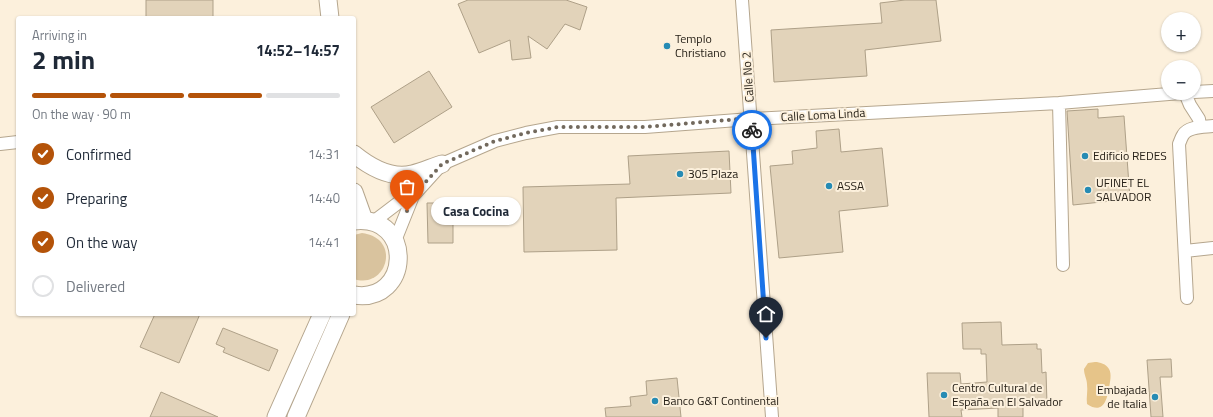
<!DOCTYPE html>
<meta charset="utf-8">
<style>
:root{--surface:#fff;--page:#f2f2f3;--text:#1f2937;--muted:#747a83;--line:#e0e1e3;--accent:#b45309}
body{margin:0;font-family:"Titillium Web",sans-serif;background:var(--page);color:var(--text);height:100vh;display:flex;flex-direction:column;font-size:15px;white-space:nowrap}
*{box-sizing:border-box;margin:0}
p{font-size:13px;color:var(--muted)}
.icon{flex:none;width:22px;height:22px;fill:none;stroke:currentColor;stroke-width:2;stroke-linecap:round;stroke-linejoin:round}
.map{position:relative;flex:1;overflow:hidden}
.side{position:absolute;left:16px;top:16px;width:340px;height:300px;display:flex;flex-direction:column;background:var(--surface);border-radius:4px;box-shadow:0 1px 3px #0004}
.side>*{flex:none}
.fabs{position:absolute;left:1161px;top:12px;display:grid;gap:8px}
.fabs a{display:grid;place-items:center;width:40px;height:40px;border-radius:50%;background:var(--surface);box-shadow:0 1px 3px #0004;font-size:20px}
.pin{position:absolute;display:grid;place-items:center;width:34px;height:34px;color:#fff;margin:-41px -17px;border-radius:50% 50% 50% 0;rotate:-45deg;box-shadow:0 0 4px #0007}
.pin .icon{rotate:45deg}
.courier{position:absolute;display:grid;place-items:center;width:40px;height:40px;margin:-20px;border:3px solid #1a73e8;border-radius:50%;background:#fff;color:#222;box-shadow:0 1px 5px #0007}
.bubble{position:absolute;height:28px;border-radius:14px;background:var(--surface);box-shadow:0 1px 3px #0004;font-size:13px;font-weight:700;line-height:28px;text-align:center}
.headline em{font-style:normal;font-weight:700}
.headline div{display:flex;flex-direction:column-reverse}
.headline{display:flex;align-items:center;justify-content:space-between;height:68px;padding:0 16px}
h1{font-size:26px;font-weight:700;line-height:30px}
.bar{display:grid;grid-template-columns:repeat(4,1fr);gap:6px 4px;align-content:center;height:48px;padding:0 16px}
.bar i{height:5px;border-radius:3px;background:var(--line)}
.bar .selected{background:var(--accent)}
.bar p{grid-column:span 4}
ol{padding:0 16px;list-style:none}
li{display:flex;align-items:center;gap:12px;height:44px}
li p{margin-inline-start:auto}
li .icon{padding:4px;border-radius:50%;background:var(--accent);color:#fff;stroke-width:4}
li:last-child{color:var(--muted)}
li i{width:22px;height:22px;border:2px solid var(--line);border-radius:50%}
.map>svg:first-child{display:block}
</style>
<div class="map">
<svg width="1213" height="417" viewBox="0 0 1213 417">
<rect width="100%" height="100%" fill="#fcf0dc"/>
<path fill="#d9c39e" d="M 362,233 C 402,238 387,290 354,279 L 354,235 Z"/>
<path fill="#e6c489" d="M 1095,362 C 1100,362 1106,364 1109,369 C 1112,374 1110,382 1109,388 C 1107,400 1103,415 1087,404 C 1086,398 1088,391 1087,384 C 1087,379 1084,375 1084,369 L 1088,363 Z"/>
<path fill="#e2d3ba" stroke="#aea088" d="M 146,0 L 213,0 L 213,18 L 146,18 Z
M 468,0 L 566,0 L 587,7 L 580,30 L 565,24 L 547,49 L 528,36 L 531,58 L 512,60 L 510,40 L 479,53 L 458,4 Z
M 905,0 L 936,0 L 941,41 L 865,50 L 867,76 L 774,82 L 771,30 L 882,23 L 880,3 Z
M 429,71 L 452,107 L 394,143 L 371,107 Z
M 1098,109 L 1098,118 L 1124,116 L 1130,199 L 1073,205 L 1067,111 Z
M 839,129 L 841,152 L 882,148 L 888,206 L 839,211 L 843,252 L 779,258 L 770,166 L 793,164 L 792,151 L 817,148 L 816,131 Z
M 729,151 L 731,193 L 616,198 L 617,250 L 524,252 L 523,187 L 630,184 L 628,156 Z
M 427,203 L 453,203 L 453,243 L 428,243 Z
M 155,314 L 200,314 L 179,363 L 140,347 Z
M 1001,322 L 1002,345 L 1037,344 L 1037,349 L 1041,349 L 1042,373 L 1046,372 L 1047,404 L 1023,405 L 1023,417 L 998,417 L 998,408 L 961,410 L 962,417 L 929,417 L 927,373 L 960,373 L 961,384 L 987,382 L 986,354 L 981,354 L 981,349 L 963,349 L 962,323 Z
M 223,328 L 278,350 L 269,371 L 223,352 L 225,348 L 216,344 Z
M 1171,359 L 1172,377 L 1160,377 L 1163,417 L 1151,417 L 1147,360 Z
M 677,378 L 681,417 L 606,417 L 605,408 L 631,406 L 630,397 L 647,395 L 646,381 Z
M 161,392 L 218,417 L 150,417 Z"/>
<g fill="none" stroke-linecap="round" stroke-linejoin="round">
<g stroke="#b5a68e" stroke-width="14">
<path id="street" d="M 742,0 L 772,417
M 1194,92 L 1213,91
M 1185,93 L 1190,105 L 1199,119 L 1200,127
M 1059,103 L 1063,265
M 0,144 L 18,142
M 373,222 L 398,203 L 413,196
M 395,241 L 413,196 L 442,164 L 495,141 L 526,133 L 558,127 L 645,127 L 751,119 L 1059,103 L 1181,93
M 1185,251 L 1213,248
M 1187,298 L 1179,144 C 1180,142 1181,138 1183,135 C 1188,126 1204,127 1213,126"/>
</g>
<g stroke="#b5a68e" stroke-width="19">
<path id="secondary" d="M 328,0 L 330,18
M 354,154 C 370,167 391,179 412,174 C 422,172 432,167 442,164
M 354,192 L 364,220
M 354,221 C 415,214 411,304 354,295
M 276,417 L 322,314
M 296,417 L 341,314"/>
</g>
<use href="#street" stroke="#fff" stroke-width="12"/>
<use href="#secondary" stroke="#fff" stroke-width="17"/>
</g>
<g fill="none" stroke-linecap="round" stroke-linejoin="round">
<path stroke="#72695d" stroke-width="4" stroke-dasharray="0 7.2" d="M 407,211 L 413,196 L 442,164 L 495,141 L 526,133 L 558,127 L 645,127 L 751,118 L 752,130"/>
<path stroke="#1a73e8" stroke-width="5" d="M 752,130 L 766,338"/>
</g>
<g fill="#268bb4" stroke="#fcf0dc" stroke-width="1.5">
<circle cx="667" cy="46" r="4"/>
<circle cx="1085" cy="156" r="4"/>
<circle cx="680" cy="174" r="4"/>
<circle cx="829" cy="186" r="4"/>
<circle cx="1088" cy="190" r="4"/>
<circle cx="944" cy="395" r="4"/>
<circle cx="1155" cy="397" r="4"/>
<circle cx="655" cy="401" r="4"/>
</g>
<g text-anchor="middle" stroke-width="4" stroke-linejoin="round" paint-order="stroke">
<g font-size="12" fill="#272118" stroke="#fcf0dc" text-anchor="start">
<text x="675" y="43">Templo<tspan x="675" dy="14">Christiano</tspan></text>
<text x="1093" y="160">Edificio REDES</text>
<text x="688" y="178">305 Plaza</text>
<text x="1096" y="187">UFINET EL<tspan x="1096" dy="14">SALVADOR</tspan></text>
<text x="837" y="190">ASSA</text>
<text x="952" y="392">Centro Cultural de<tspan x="952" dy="14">España en El Salvador</tspan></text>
<text x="1147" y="394" text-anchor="end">Embajada<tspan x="1147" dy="14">de Italia</tspan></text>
<text x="663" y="405">Banco G&amp;T Continental</text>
</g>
<g font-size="12" fill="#272118" stroke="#fcf0dc">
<text transform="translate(748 77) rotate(-94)" y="4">Calle No 2</text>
<text transform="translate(823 115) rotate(-3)" y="4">Calle Loma Linda</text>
</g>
</g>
</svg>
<div class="fabs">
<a>+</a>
<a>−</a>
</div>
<div class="pin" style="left:407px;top:211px;background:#ea580c"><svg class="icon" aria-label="bag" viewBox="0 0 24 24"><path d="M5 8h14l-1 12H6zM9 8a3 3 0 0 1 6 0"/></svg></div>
<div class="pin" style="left:766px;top:338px;background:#1f2937"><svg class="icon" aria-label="home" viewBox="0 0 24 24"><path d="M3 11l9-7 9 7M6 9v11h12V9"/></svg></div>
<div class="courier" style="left:752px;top:130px"><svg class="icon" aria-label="bike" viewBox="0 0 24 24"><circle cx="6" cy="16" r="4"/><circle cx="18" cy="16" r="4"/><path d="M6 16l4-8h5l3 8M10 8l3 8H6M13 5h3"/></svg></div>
<div class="bubble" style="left:431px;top:197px;width:90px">Casa Cocina</div>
<section class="side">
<div class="headline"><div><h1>2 min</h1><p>Arriving in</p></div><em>14:52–14:57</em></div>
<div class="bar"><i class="selected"></i><i class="selected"></i><i class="selected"></i><i></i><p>On the way · 90 m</p></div>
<ol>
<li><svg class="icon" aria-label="check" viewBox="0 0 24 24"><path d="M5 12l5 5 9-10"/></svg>Confirmed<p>14:31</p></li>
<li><svg class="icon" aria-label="check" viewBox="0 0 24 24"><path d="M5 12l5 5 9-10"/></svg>Preparing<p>14:40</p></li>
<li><svg class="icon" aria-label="check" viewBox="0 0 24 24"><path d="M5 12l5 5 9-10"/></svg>On the way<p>14:41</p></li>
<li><i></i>Delivered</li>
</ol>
</section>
</div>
